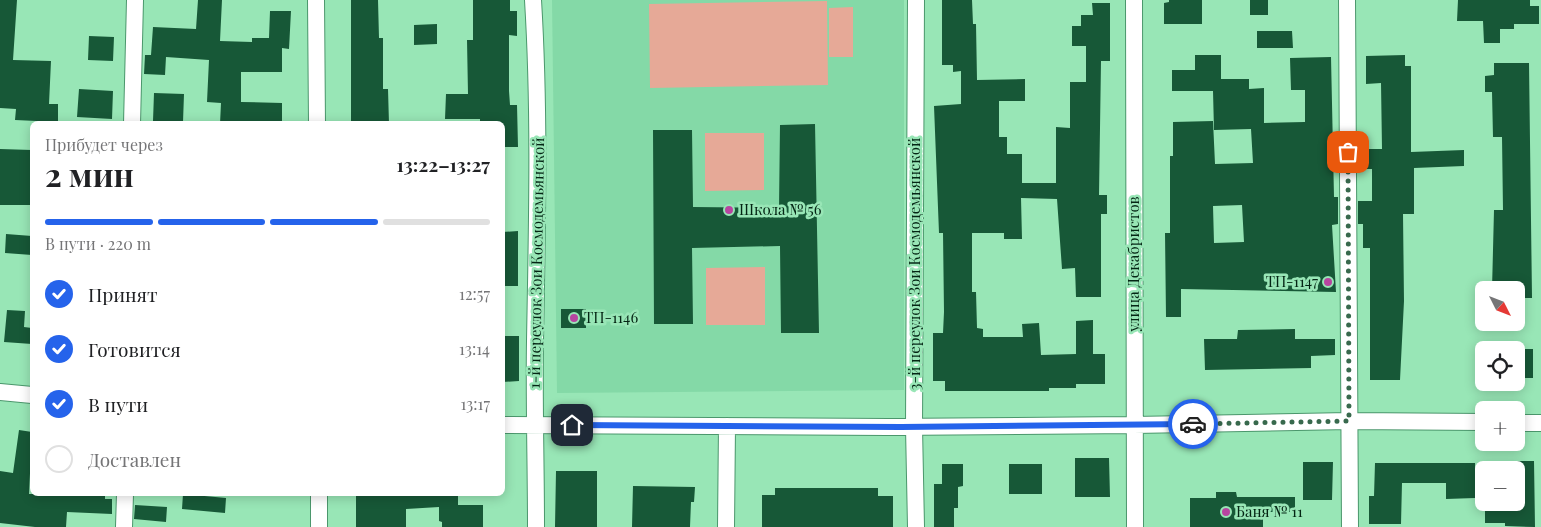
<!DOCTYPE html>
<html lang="ru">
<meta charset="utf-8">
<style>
:root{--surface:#fff;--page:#f6f6f6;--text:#202124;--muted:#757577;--line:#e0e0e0;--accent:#2563eb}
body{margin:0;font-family:"Playfair Display",serif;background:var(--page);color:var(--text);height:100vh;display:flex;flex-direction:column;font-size:19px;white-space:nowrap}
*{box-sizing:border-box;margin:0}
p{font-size:16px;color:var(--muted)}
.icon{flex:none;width:28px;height:28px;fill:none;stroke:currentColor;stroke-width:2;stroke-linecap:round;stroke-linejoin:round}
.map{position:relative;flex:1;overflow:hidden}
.drawer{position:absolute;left:30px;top:121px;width:475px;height:375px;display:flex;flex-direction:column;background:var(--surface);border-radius:8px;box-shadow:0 2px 12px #0003}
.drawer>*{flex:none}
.needle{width:32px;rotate:132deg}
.controls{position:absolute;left:1475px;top:281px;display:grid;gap:10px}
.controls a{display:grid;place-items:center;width:50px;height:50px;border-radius:8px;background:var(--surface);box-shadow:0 2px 12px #0003;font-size:25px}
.pin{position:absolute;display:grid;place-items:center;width:42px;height:42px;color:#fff;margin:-21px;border-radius:10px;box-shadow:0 2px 8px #0006}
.courier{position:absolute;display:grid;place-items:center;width:50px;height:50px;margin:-25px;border:4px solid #2563eb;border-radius:50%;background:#fff;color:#222;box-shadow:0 1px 6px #0007}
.overview em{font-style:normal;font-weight:700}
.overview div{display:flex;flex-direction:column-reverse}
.overview{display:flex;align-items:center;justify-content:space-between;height:85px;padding:0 15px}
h1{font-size:32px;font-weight:700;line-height:38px}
.bar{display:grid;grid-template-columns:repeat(4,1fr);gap:8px 5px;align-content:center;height:60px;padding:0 15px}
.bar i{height:6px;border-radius:4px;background:var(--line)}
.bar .current{background:var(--accent)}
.bar p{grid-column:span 4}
ol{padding:0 15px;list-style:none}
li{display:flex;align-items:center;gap:15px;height:55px}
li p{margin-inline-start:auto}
li .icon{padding:5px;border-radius:50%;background:var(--accent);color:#fff;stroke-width:4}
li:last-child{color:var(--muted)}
li i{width:28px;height:28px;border:2px solid var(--line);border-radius:50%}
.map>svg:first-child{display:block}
</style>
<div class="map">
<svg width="1541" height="527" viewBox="0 0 1541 527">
<rect width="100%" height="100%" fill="#98e6b6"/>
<path fill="#84d9a7" d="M 552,0 L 904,0 L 904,390 L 557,393 Z"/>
<path fill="#e6a997" d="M 827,1 L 828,85 L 650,88 L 649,4 Z
M 853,7 L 853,57 L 829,57 L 829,8 Z
M 705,133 L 764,133 L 764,190 L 705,191 Z
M 765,267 L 765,325 L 706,325 L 706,268 Z"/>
<path fill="#175837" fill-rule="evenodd" d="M 0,0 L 17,0 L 13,60 L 51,61 L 49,104 L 58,104 L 58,122 L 15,120 L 16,109 L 0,108 Z
M 198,0 L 222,0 L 220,41 L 252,42 L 252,38 L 269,38 L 270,11 L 291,11 L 289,49 L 282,48 L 282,72 L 241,72 L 241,102 L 282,103 L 282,124 L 220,124 L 221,103 L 207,102 L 209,60 L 166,57 L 165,75 L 144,74 L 145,55 L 151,55 L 153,27 L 196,29 Z
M 351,0 L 378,0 L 379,38 L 383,38 L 383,89 L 388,89 L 389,124 L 351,124 Z
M 473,0 L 510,0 L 510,11 L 517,11 L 517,36 L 509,35 L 509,91 L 510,105 L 517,105 L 518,147 L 502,147 L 502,124 L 480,124 L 480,119 L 445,119 L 446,94 L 468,94 L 467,40 L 473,40 Z
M 942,0 L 972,0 L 973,24 L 976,24 L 977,80 L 1025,79 L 1025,101 L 999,101 L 999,137 L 1007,137 L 1007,154 L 1022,154 L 1022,183 L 1056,183 L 1056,127 L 1070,128 L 1070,82 L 1086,82 L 1086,46 L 1072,46 L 1072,26 L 1081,26 L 1081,15 L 1093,15 L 1092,3 L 1110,3 L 1110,61 L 1101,61 L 1099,195 L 1107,195 L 1107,214 L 1101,214 L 1101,297 L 1076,297 L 1075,268 L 1062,269 L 1057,199 L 1021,198 L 1022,239 L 1004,239 L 1004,233 L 972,233 L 972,292 L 976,292 L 977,328 L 983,329 L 983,337 L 1023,337 L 1022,324 L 1039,323 L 1041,355 L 1076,354 L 1076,321 L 1093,320 L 1093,354 L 1105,354 L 1105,384 L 1076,384 L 1076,388 L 1049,388 L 1049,391 L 945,391 L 945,381 L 933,381 L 933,333 L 943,333 L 944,312 L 943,233 L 939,233 L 934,106 L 961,104 L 961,71 L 953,72 L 953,65 L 942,65 Z
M 1169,0 L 1202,0 L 1202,24 L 1164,24 L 1164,3 L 1169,2 Z
M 1250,0 L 1268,0 L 1268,15 L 1250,15 Z
M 1458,0 L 1530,0 L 1530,6 L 1539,6 L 1539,24 L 1514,24 L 1514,29 L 1500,29 L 1500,43 L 1484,43 L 1483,21 L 1457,21 Z
M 437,24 L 437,44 L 414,45 L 414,25 Z
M 1257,31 L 1292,31 L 1293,48 L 1257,48 Z
M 89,36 L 114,37 L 113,61 L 88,60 Z
M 1195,55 L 1221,55 L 1221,79 L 1249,79 L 1249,89 L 1264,88 L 1264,123 L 1305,122 L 1305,90 L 1291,90 L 1290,58 L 1331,57 L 1334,197 L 1338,197 L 1338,224 L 1332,225 L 1336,292 L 1181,289 L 1181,317 L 1166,317 L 1165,233 L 1170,233 L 1170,156 L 1173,156 L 1173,122 L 1213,121 L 1215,164 L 1253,163 L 1251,129 L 1214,130 L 1213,91 L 1172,91 L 1172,70 L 1195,70 ZM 1242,205 L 1244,242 L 1214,243 L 1213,206 Z
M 1405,55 L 1405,66 L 1411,66 L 1411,152 L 1464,150 L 1464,166 L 1414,168 L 1414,214 L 1403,214 L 1404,301 L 1400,380 L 1370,380 L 1370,248 L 1363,248 L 1363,224 L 1358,224 L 1358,201 L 1372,201 L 1372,169 L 1362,169 L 1362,149 L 1382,149 L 1381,83 L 1366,84 L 1366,56 Z
M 1494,63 L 1529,63 L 1532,298 L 1516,298 L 1516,290 L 1492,290 L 1494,210 L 1503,210 L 1502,137 L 1493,137 L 1492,92 L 1485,92 L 1485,76 L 1494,75 Z
M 79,89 L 113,91 L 112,119 L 77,117 Z
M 154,93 L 184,94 L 183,122 L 153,121 Z
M 815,124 L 819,333 L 781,333 L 780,246 L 692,248 L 693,324 L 654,324 L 653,130 L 692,130 L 693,207 L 779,208 L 780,125 Z
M 0,149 L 32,150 L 32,205 L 0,205 Z
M 518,231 L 518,286 L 502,286 L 502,232 Z
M 6,234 L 32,236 L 32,255 L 5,253 Z
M 561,309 L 586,309 L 586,328 L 561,328 Z
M 7,310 L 25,311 L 24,327 L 32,328 L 32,344 L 4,342 Z
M 1295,329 L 1295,339 L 1335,339 L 1335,355 L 1311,356 L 1311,368 L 1205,370 L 1204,339 L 1237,339 L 1238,330 Z
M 502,336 L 519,336 L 519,381 L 502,382 Z
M 1516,349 L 1533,349 L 1533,378 L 1516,378 Z
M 19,430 L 32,432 L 29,494 L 105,494 L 105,499 L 112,499 L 112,514 L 67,512 L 66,527 L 35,527 L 0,523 L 0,471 L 13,473 Z
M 1075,458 L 1109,458 L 1110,497 L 1075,497 Z
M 1516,461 L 1534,461 L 1535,527 L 1505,526 L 1505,523 L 1485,523 L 1485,502 L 1516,502 Z
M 1303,462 L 1333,462 L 1332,500 L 1303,500 Z
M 1375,463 L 1475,463 L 1475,498 L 1446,499 L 1446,483 L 1402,483 L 1401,524 L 1369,524 L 1369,496 L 1374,496 Z
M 942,464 L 963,464 L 963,486 L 958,487 L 958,508 L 954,508 L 954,527 L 934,527 L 934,484 L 942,484 Z
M 1009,464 L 1042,464 L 1042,494 L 1009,494 Z
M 556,471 L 597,471 L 597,527 L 555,527 Z
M 633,486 L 695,487 L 694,502 L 691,502 L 690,527 L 632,527 Z
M 775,488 L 878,488 L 878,496 L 893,496 L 893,527 L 762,527 L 762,495 L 775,495 Z
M 1216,492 L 1236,492 L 1237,497 L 1295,497 L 1295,512 L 1263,512 L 1263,527 L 1190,527 L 1190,498 L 1216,498 Z
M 183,494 L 226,498 L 225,513 L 182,509 Z
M 356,494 L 458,494 L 458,505 L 483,505 L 483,527 L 442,527 L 442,522 L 439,521 L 439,507 L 406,509 L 406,527 L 356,527 Z
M 135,505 L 167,507 L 166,522 L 134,519 Z"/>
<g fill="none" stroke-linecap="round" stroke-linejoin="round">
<g stroke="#4b976c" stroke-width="18">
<path id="minor" d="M 316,0 L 317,124
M 533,0 C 540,114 537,227 535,341 C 534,403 536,465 536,527
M 916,0 L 914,427 L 916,527
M 1134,0 L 1135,527
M 1347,0 L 1350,527
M 132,124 L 135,0
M 0,392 L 32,395
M 1516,423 L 1541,423
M 502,425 L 888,427 L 1134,425 L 1349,421 L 1484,422
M 319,494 L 319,527
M 124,527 L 125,494
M 726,527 L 727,426"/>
</g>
<use href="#minor" stroke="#fff" stroke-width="16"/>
</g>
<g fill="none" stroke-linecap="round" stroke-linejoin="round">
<path stroke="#38694d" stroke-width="5" stroke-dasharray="0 9" d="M 1193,424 L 1349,421 L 1348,152"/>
<path stroke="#2563eb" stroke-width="6" d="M 572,425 L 901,427 L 1193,424"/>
</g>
<g fill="#b745a0" stroke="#98e6b6" stroke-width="2">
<circle cx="729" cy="210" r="5"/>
<circle cx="1328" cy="282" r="5"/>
<circle cx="574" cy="318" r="5"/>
<circle cx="1226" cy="512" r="5"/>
</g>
<g text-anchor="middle" stroke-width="5" stroke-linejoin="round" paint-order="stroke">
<g font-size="15" fill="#042514" stroke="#98e6b6" text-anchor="start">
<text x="739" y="215">Школа № 56</text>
<text x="1318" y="287" text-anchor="end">ТП-1147</text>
<text x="584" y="323">ТП-1146</text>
<text x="1236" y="517">Баня № 11</text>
</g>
<g font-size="15" fill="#042514" stroke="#98e6b6">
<text transform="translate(537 263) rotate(-89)" y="5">1-й переулок Зои Космодемьянской</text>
<text transform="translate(915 264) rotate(-90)" y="5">3-й переулок Зои Космодемьянской</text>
<text transform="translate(1134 264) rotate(-90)" y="5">улица Декабристов</text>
</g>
</g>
</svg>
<div class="controls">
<a><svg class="needle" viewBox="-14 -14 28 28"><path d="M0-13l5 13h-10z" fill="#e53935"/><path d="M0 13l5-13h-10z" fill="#757577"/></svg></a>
<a><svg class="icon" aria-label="locate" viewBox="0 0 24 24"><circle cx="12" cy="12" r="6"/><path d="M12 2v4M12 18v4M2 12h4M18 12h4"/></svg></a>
<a>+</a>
<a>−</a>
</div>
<div class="pin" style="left:1348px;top:152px;background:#ea580c"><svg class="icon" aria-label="bag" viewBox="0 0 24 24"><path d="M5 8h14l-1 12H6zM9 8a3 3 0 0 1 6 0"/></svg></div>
<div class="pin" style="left:572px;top:425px;background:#1f2937"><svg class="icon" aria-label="home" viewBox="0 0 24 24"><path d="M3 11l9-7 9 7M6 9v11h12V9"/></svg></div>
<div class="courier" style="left:1193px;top:424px"><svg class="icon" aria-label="car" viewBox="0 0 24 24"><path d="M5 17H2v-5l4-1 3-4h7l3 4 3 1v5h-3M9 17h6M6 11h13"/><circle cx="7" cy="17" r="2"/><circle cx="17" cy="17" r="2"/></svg></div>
<section class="drawer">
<div class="overview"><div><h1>2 мин</h1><p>Прибудет через</p></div><em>13:22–13:27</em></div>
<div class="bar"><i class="current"></i><i class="current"></i><i class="current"></i><i></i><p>В пути · 220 m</p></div>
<ol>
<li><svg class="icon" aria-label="check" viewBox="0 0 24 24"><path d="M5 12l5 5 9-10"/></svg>Принят<p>12:57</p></li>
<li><svg class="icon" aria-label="check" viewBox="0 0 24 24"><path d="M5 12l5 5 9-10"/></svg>Готовится<p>13:14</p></li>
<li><svg class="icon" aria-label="check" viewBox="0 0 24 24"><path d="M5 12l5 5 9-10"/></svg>В пути<p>13:17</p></li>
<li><i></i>Доставлен</li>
</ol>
</section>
</div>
